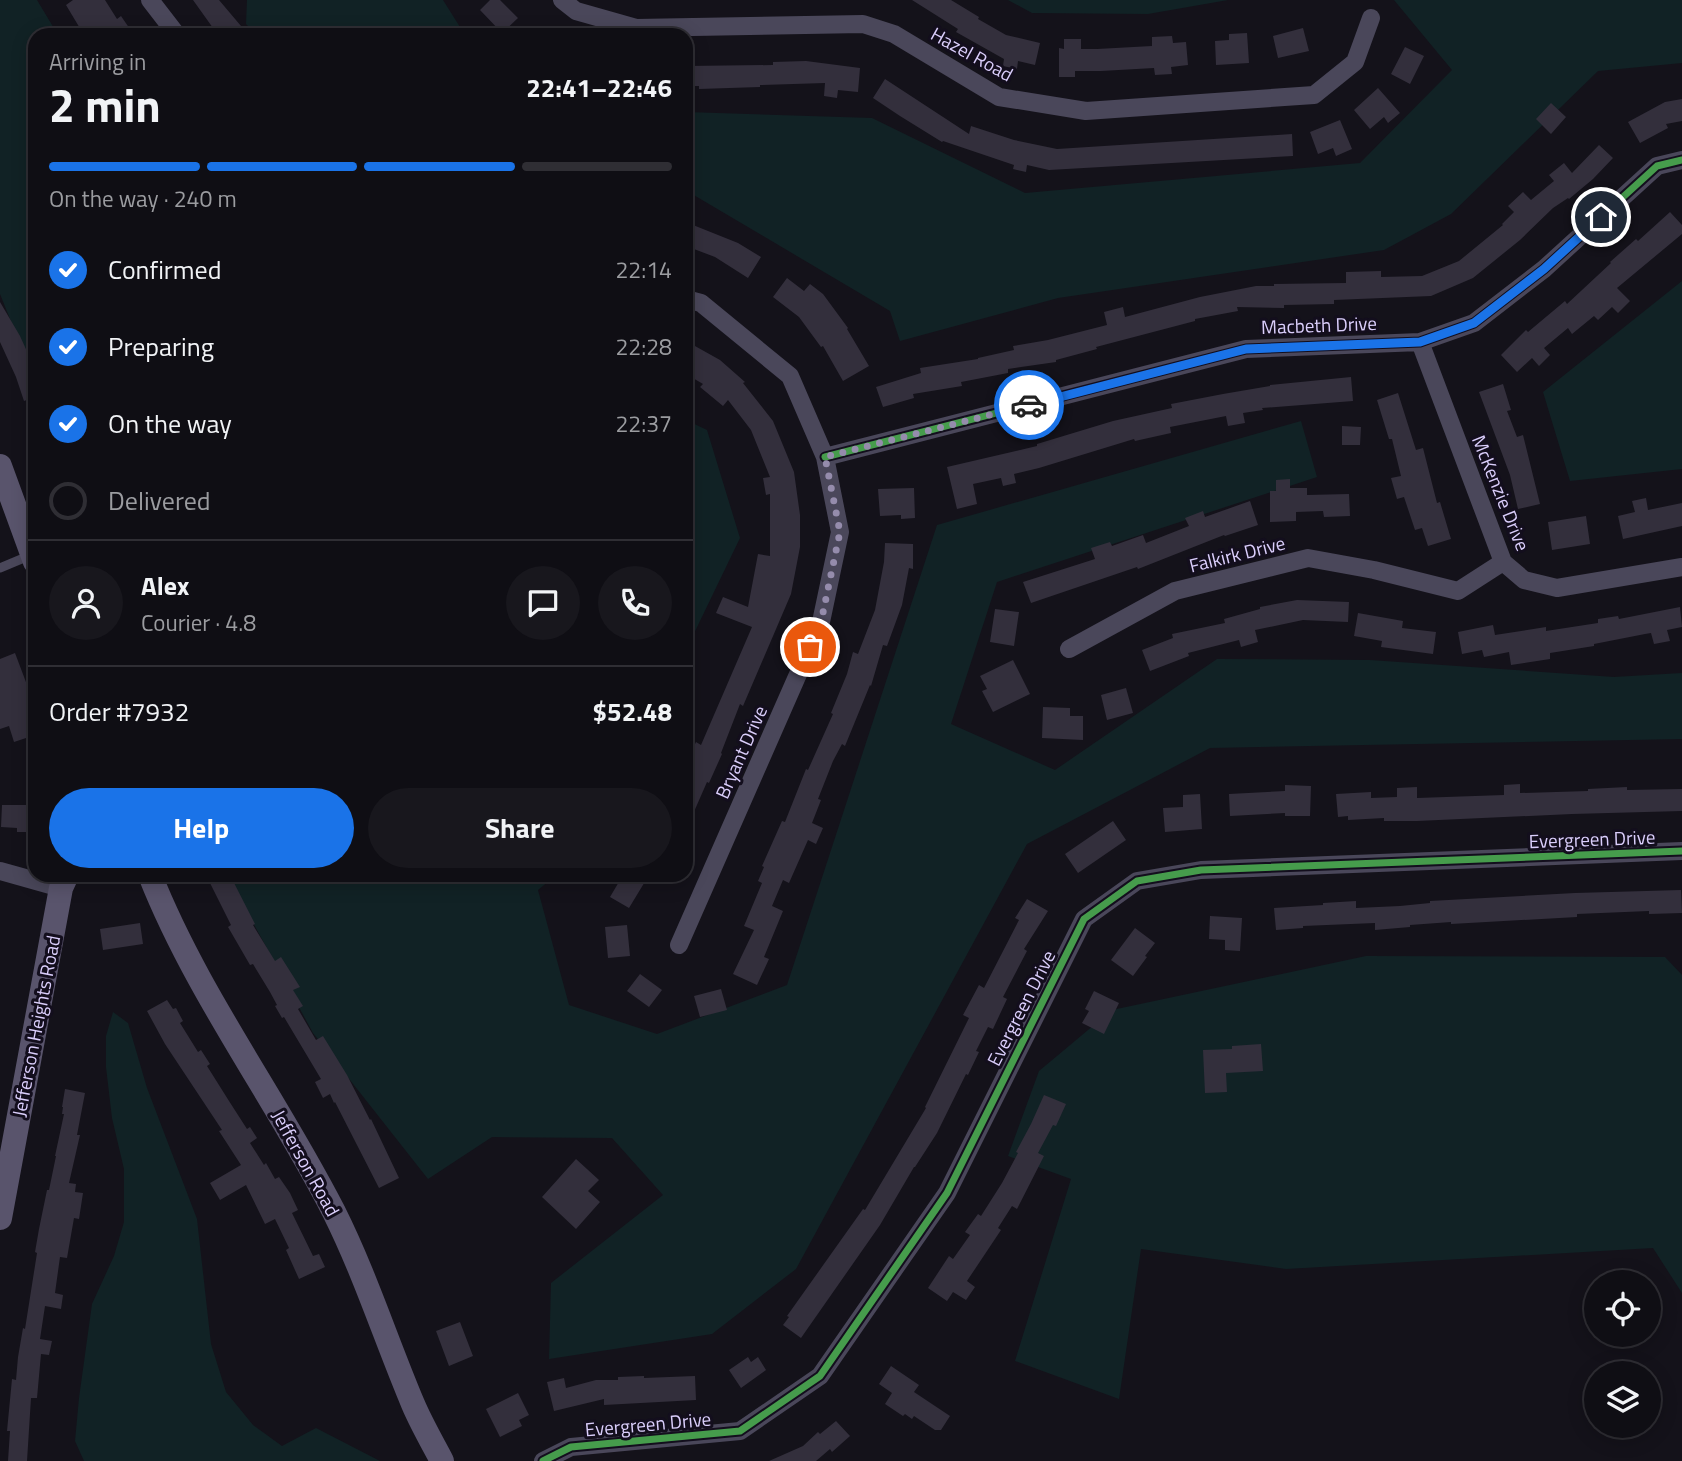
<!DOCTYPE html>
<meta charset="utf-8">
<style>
:root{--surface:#0f0e14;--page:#18171d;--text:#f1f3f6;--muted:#9b9ca0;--line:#2f2e34;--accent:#1a73e8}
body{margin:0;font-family:"Titillium Web",sans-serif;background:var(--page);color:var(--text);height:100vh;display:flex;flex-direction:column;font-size:26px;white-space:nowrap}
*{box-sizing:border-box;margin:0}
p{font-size:23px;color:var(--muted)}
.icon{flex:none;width:38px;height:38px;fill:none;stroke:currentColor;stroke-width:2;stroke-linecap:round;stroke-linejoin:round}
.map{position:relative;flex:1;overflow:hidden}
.drawer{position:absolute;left:28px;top:28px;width:665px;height:854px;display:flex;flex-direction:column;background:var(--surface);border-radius:21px;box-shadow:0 4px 18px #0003,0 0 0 2px var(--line)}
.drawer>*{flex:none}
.controls{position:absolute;left:1584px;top:1270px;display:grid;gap:14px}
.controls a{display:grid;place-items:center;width:77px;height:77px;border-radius:50%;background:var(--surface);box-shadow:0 4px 18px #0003,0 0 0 2px var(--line);font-size:35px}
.pin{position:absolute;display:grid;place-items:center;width:60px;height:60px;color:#fff;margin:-30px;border:4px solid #fff;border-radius:50%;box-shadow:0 2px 7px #0007}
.courier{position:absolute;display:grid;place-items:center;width:70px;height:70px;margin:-35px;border:5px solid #1a73e8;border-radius:50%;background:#fff;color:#222;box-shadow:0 2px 9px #0007}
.overview em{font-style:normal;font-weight:700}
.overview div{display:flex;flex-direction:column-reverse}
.overview{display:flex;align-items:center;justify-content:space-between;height:119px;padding:0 21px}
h1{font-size:46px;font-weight:700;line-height:52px}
.bar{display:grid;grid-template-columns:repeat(4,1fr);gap:10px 7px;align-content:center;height:84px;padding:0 21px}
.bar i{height:9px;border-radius:5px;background:var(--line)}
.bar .active{background:var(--accent)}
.bar p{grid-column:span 4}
.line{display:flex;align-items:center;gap:18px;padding:0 21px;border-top:2px solid var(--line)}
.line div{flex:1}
.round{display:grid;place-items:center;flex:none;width:74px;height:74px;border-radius:37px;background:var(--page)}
ol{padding:0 21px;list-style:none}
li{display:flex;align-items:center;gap:21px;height:77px}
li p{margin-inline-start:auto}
li .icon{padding:7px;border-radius:50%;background:var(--accent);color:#fff;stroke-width:4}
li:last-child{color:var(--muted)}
li i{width:38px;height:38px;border:4px solid var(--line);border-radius:50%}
.button{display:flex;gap:14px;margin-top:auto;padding:14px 21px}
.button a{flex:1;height:80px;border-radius:42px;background:var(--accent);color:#fff;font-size:28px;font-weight:700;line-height:80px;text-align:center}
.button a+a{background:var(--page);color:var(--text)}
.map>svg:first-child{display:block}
</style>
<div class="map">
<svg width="1682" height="1461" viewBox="0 0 1682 1461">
<rect width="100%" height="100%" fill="#14121a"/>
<path fill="#112225" d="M 0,0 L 37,0 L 58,35 L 35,35 L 35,381 L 0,294 Z
M 247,0 L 443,0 L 465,35 L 257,35 L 246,24 Z
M 1008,0 L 1228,0 L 1148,14 L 1032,13 Z
M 1394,0 L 1682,0 L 1682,63 L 1598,71 L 1451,214 L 1384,250 L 1058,298 L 900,341 L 890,311 L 692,194 L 686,193 L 686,112 L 872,118 L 1025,193 L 1360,163 L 1452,70 Z
M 1682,281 L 1682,469 L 1570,481 L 1543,392 Z
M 686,420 L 707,430 L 740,538 L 686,650 Z
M 1301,421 L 1317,477 L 997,582 L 951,724 L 1055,770 L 1217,659 L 1370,660 L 1614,677 L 1682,673 L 1682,739 L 1210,748 L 1027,844 L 796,1269 L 712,1334 L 549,1359 L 551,1283 L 663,1195 L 612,1138 L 492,1137 L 428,1179 L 313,1033 L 227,875 L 556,875 L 538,890 L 569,1005 L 657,1034 L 787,985 L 937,525 Z
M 1366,956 L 1665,957 L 1682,975 L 1682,1293 L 1653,1248 L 1286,1269 L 1141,1249 L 1119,1399 L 1015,1361 L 1071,1179 L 1008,1156 L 1039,1071 L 1112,1010 Z
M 113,1012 L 128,1023 L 147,1088 L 197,1219 L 211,1344 L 226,1392 L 253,1425 L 282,1446 L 316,1428 L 380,1461 L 84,1461 L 75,1441 L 79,1398 L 92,1304 L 114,1256 L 124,1222 L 124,1169 L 112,1118 L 106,1067 L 106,1036 Z"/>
<path fill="#332f3c" d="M 73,0 L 105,0 L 117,19 L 121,16 L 134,35 L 84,35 L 66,5 Z
M 193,0 L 219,0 L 241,26 L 231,35 L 218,35 Z
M 490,0 L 500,0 L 518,18 L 502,33 L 480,10 Z
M 912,0 L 951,0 L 979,17 L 978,19 L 1006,35 L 1040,43 L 1035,65 L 1018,61 L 1017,69 L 1003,66 L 1004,59 L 956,32 L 958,29 Z
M 1303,28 L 1309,51 L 1278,58 L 1273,36 Z
M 1247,33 L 1249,63 L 1216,65 L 1215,41 L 1229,40 L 1229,34 Z
M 1172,36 L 1173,43 L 1186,42 L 1188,65 L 1171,67 L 1172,74 L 1155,75 L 1154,68 L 1101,71 L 1075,71 L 1075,77 L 1059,77 L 1059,48 L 1064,49 L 1064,39 L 1081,39 L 1081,49 L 1097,49 L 1152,46 L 1152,37 Z
M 1405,47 L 1424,56 L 1410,84 L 1391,74 Z
M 806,61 L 860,68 L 858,92 L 838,90 L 837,98 L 824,96 L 825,83 L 760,85 L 760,87 L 699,89 L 699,86 L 686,86 L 686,66 L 773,65 L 773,62 Z
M 885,79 L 969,134 L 971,126 L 1014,140 L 1057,149 L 1292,134 L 1293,156 L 1049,170 L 1027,165 L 1026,172 L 1013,169 L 1014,165 L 943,141 L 942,142 L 900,116 L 873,98 Z
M 1378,88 L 1400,113 L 1388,123 L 1384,117 L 1370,129 L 1354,110 Z
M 1682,99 L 1682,121 L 1666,124 L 1668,128 L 1640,143 L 1628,122 L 1665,102 Z
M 1551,103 L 1566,117 L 1551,134 L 1536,119 Z
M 1340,120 L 1352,149 L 1336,156 L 1333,148 L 1318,154 L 1310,132 Z
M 1599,145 L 1613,158 L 1593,179 L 1569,199 L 1568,198 L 1553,208 L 1520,240 L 1473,278 L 1431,296 L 1334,300 L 1334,304 L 1284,305 L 1284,308 L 1237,307 L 1238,311 L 1195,319 L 1195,321 L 1096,347 L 1097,349 L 1056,360 L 1056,362 L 1008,369 L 1008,373 L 961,382 L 962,386 L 913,394 L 914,398 L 883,407 L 876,387 L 921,373 L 920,368 L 978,359 L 978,358 L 1014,350 L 1013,346 L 1048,340 L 1107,325 L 1104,312 L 1123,307 L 1125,317 L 1200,297 L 1256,286 L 1274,286 L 1274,284 L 1346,283 L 1346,272 L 1381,271 L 1381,277 L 1422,276 L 1459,261 L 1503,225 L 1502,224 L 1514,212 L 1508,206 L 1523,192 L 1531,200 L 1554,181 L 1549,175 L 1564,163 L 1572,173 Z
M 1670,212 L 1682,225 L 1682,234 L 1617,288 L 1630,301 L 1618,313 L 1612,307 L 1598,320 L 1594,316 L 1572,334 L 1568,328 L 1544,348 L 1550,355 L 1539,366 L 1532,358 L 1517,372 L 1501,355 L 1526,330 L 1528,332 L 1565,301 L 1567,304 L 1611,263 L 1610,262 L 1636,239 L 1638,241 Z
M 693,225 L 738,243 L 761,257 L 748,278 L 715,257 L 686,246 Z
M 787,278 L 804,291 L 810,284 L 823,294 L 848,328 L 847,329 L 869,366 L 843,381 L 823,346 L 821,347 L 799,317 L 773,297 Z
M 0,302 L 20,336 L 35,369 L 35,397 L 24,401 L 16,377 L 0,342 Z
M 686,341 L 720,360 L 745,382 L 743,383 L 773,421 L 794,472 L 800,515 L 800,547 L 791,594 L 743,706 L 740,704 L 721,753 L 722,754 L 709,783 L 707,782 L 686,830 L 686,764 L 696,742 L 701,745 L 752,627 L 716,613 L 723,597 L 748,607 L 758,554 L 770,556 L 770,494 L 766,495 L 763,478 L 770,477 L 751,430 L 728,400 L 723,406 L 700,387 L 703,384 L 686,374 Z
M 1351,377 L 1353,401 L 1262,408 L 1263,410 L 1243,413 L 1245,423 L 1228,426 L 1226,416 L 1170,427 L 1171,433 L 1135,441 L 1134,439 L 1039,468 L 1014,474 L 1016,483 L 1003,486 L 1001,478 L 973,484 L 977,504 L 957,509 L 947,467 L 1037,446 L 1037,444 L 1113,421 L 1172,408 L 1171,404 L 1223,394 L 1270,386 L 1270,385 Z
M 1503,384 L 1511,410 L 1507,411 L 1517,437 L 1523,435 L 1540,504 L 1518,509 L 1510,475 L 1479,392 Z
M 1398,393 L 1416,450 L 1423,448 L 1437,503 L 1440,502 L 1451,539 L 1428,546 L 1422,528 L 1415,530 L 1404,497 L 1397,499 L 1391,478 L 1401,476 L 1392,439 L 1389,439 L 1377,400 Z
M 1342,426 L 1361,427 L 1360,445 L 1342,445 Z
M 1290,479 L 1290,488 L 1307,488 L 1307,495 L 1349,494 L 1350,516 L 1324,517 L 1323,511 L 1296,512 L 1296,521 L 1270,522 L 1270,491 L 1276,491 L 1276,480 Z
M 914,488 L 915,518 L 901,519 L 901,515 L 880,516 L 878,489 Z
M 1646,498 L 1648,510 L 1682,503 L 1682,526 L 1623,539 L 1618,516 L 1635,512 L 1632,501 Z
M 1250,501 L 1258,525 L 1225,536 L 1224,535 L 1138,569 L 1137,567 L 1031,603 L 1023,582 L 1095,559 L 1091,548 L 1110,542 L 1112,546 L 1143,535 L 1146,543 L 1189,526 L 1185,518 L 1203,511 L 1205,517 Z
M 1586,516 L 1590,544 L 1552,550 L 1548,522 Z
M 885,543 L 913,544 L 913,569 L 909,568 L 902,605 L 887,646 L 883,645 L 871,686 L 870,685 L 845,746 L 842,744 L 833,761 L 818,799 L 821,800 L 812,823 L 823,828 L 816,844 L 808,840 L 789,883 L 783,880 L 772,906 L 783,911 L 764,957 L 769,959 L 757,985 L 733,974 L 754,930 L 744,926 L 762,883 L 758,881 L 764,867 L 762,866 L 782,821 L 785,822 L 806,769 L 808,770 L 833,714 L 831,713 L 847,674 L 853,652 L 858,654 L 875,610 L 884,562 Z
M 1297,600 L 1349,602 L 1348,622 L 1303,620 L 1255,630 L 1258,642 L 1241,647 L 1239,640 L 1188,653 L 1189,656 L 1150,671 L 1142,650 L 1173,638 L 1172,634 L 1225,623 L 1224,619 L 1260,609 L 1260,607 Z
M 1680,607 L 1682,627 L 1667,630 L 1670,641 L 1654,644 L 1651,633 L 1645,634 L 1594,644 L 1594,646 L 1550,653 L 1550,659 L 1511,665 L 1509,652 L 1484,657 L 1482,650 L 1462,654 L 1458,632 L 1493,625 L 1495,635 L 1546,627 L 1546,631 L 1598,623 L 1598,619 L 1618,616 L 1619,619 Z
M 995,609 L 1019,612 L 1014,646 L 990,642 Z
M 1358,613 L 1403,621 L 1402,628 L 1436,632 L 1433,654 L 1381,647 L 1382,641 L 1354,636 Z
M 15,653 L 35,706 L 35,735 L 14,742 L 9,726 L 0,729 L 0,659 Z
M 1013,660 L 1030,694 L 993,712 L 982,691 L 987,689 L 980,676 Z
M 1126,688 L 1133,713 L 1107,720 L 1101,695 Z
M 1043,707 L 1070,708 L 1070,716 L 1083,716 L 1083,740 L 1042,738 Z
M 1520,784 L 1520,793 L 1588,791 L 1588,789 L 1627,787 L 1627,790 L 1682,789 L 1682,811 L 1572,814 L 1417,821 L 1384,821 L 1384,818 L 1348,820 L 1348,816 L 1338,817 L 1336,794 L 1371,792 L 1371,798 L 1397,797 L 1397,788 L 1417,787 L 1417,798 L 1504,795 L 1504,785 Z
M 1285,785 L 1311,786 L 1310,816 L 1285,816 L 1285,813 L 1230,816 L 1229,794 L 1285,791 Z
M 1200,794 L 1202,829 L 1165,832 L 1163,808 L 1183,807 L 1183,795 Z
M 2,805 L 31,805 L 31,832 L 17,832 L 17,828 L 1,827 Z
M 1113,821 L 1126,840 L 1078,873 L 1065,854 Z
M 206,875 L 230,875 L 255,924 L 253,925 L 275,961 L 281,957 L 300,987 L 293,990 L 303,1006 L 298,1009 L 316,1040 L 323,1036 L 347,1075 L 370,1120 L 371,1119 L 399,1178 L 379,1188 L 335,1102 L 334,1103 L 330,1094 L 323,1098 L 315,1082 L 321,1079 L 284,1017 L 282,1018 L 275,1006 L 277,1005 L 270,992 L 253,964 L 250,965 L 228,927 L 231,925 Z
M 623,875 L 649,875 L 629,908 L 610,897 Z
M 1681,890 L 1682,913 L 1649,914 L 1649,911 L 1577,914 L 1577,917 L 1451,924 L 1451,922 L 1410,925 L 1410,927 L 1375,930 L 1375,923 L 1303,926 L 1303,928 L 1276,930 L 1274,908 L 1323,905 L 1323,903 L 1356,901 L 1356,908 L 1400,906 L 1430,903 L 1430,901 L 1575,893 Z
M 1027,899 L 1048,911 L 1024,949 L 1027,951 L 1003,997 L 1007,999 L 993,1029 L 988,1027 L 976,1051 L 979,1052 L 968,1075 L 966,1074 L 937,1133 L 915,1167 L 914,1167 L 880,1225 L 801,1338 L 783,1325 L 789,1317 L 787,1316 L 863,1209 L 865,1210 L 926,1108 L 925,1107 L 969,1018 L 963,1015 L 979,985 L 984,988 L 1019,920 L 1015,918 Z
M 1210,916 L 1242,918 L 1240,951 L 1225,950 L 1225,940 L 1209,939 Z
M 140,923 L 143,944 L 103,950 L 100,929 Z
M 627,925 L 630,956 L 608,958 L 605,927 Z
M 1135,928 L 1155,943 L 1145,956 L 1147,957 L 1133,976 L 1111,960 Z
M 640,974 L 662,990 L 649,1007 L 627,991 Z
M 721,989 L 727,1010 L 700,1017 L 694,996 Z
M 1094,991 L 1119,1003 L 1104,1034 L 1082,1023 L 1089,1011 L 1085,1009 Z
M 167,1000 L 173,1009 L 176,1008 L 183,1021 L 180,1023 L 198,1052 L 201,1050 L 210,1064 L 207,1066 L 229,1101 L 247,1129 L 250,1127 L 257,1138 L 250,1143 L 264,1165 L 266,1163 L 275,1179 L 279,1177 L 290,1193 L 298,1210 L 292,1213 L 313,1256 L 319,1254 L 325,1267 L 299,1279 L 286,1250 L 289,1248 L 275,1219 L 265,1224 L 246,1185 L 220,1200 L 210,1183 L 241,1165 L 219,1131 L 222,1130 L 165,1044 L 147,1011 Z
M 1261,1044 L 1263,1071 L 1226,1073 L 1227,1092 L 1205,1093 L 1203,1050 L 1232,1049 L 1232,1046 Z
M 65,1089 L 85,1093 L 77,1135 L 80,1135 L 69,1183 L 76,1184 L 75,1192 L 83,1193 L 79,1219 L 74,1218 L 67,1258 L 60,1257 L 55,1293 L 63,1295 L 61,1309 L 45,1306 L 40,1339 L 52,1341 L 49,1355 L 41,1354 L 37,1398 L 31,1398 L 27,1461 L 8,1461 L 10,1431 L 7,1431 L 12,1379 L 16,1380 L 18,1357 L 23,1328 L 25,1329 L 37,1253 L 35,1252 L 39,1229 L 47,1190 L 49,1190 L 56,1156 L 55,1156 L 64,1114 L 62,1114 L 63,1107 L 62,1107 Z
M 1044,1095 L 1066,1104 L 1056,1126 L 1053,1125 L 1038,1153 L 1044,1156 L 1017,1209 L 1012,1206 L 998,1228 L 1001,1230 L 967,1281 L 975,1287 L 966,1300 L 953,1292 L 947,1301 L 928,1288 L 949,1256 L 953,1259 L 970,1235 L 965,1232 L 978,1214 L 981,1216 L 1002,1183 L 1018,1153 L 1016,1152 L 1031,1124 Z
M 576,1159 L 599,1180 L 588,1191 L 600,1202 L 576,1229 L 542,1197 Z
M 460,1322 L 473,1356 L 449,1366 L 436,1331 Z
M 748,1357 L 751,1362 L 758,1357 L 766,1370 L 741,1388 L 729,1370 Z
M 891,1366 L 919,1385 L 914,1392 L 950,1416 L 941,1430 L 935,1430 L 914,1416 L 912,1419 L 905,1414 L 903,1416 L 885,1404 L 892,1393 L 879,1384 Z
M 644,1376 L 644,1378 L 695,1376 L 696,1400 L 604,1405 L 604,1399 L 554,1411 L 547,1382 L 564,1378 L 566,1388 L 596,1380 L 618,1380 L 618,1377 Z
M 518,1393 L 529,1415 L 519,1420 L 522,1426 L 500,1437 L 486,1409 Z
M 836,1421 L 850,1436 L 832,1452 L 830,1449 L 816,1461 L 769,1461 L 803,1446 L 818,1432 L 820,1434 Z"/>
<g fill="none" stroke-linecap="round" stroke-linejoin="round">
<path stroke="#4a475a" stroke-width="9" d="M 0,568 L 31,555"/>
<path stroke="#4a475a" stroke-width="18" d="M 150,0 L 177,35
M 562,0 L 576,11 L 636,28 L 863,24 L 894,34 L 999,97 L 1086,111 L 1314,95 L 1355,62 L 1371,18
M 1420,342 L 1503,562 L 1524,580 L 1557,588 L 1682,567
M 825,457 L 1246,349 L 1420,342 L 1474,323 L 1544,269 L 1657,166 L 1682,160
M 1069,649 L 1175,591 L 1308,558 L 1374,570 L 1458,591 L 1503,562
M 0,871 L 61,888
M 679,945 L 821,622 L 840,532 L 825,457 L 790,376 L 701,303 L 686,299
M 543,1461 L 571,1447 L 740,1431 L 820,1376 L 947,1193 L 1084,919 L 1137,881 L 1201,870 L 1682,851"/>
<path stroke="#59546c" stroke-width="24" d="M 0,466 L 35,562
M 150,875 C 197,994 276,1098 334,1212 C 365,1274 386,1340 413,1404 C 421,1423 432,1442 442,1461
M 0,1218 L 61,888 L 67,875"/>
<g stroke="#130e1d" stroke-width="11">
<path id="cycleway" d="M 825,457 L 1246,349 L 1420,342 L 1474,323 L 1544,269 L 1657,166 L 1682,160
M 543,1461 L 571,1447 L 740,1431 L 820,1376 L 947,1193 L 1084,919 L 1137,881 L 1201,870 L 1682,851"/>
</g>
<use href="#cycleway" stroke="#469c4c" stroke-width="7"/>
</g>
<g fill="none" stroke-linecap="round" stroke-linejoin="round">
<path stroke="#958cac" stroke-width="7" stroke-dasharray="0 12.6" d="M 810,647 L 821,622 L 840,532 L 825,457 L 1029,405"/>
<path stroke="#1a73e8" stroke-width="9" d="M 1029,405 L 1246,349 L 1420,342 L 1474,323 L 1544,269 L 1601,217"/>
</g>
<g text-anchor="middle" stroke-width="6" stroke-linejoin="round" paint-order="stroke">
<g font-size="19" fill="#dacefb" stroke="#130e1d">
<text transform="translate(972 54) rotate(29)" y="7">Hazel Road</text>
<text transform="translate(1319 325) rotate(-2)" y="7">Macbeth Drive</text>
<text transform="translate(1501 493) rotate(68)" y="7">McKenzie Drive</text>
<text transform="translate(1237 554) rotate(-14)" y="7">Falkirk Drive</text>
<text transform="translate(741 752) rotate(-66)" y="7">Bryant Drive</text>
<text transform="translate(1592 839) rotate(-2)" y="7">Evergreen Drive</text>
<text transform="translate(1021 1008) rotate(-63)" y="7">Evergreen Drive</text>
<text transform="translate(36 1026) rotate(-79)" y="7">Jefferson Heights Road</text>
<text transform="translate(306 1163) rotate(61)" y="7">Jefferson Road</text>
<text transform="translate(648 1424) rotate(-5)" y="7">Evergreen Drive</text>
</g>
</g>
</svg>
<div class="controls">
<a><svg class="icon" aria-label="locate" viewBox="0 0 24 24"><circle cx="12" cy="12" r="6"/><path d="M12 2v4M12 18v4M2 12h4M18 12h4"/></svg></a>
<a><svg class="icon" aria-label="layers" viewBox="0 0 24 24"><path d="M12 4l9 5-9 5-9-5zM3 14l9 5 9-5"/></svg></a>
</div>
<div class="pin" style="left:810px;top:647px;background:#ea580c"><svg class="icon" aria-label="bag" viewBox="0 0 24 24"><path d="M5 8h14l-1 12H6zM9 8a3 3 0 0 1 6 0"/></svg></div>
<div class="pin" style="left:1601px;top:217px;background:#1f2937"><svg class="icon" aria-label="home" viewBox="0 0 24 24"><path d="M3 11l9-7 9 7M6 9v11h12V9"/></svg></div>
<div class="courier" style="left:1029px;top:405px"><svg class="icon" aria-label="car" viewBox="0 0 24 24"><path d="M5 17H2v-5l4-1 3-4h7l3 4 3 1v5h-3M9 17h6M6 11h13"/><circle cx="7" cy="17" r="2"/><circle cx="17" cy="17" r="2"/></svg></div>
<section class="drawer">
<div class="overview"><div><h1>2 min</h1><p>Arriving in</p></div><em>22:41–22:46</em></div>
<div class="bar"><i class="active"></i><i class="active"></i><i class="active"></i><i></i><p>On the way · 240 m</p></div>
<ol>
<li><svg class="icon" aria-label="check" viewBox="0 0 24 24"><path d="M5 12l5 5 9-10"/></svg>Confirmed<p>22:14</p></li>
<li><svg class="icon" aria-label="check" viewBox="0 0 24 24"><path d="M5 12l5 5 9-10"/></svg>Preparing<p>22:28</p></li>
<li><svg class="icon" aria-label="check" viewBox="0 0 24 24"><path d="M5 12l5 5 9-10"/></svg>On the way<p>22:37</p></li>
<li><i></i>Delivered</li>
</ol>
<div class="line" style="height:126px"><a class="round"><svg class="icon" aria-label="person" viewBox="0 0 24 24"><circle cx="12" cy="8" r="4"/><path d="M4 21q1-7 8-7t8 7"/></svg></a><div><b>Alex</b><p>Courier · 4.8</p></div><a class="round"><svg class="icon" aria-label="chat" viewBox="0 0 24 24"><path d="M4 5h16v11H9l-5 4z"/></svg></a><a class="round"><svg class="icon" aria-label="phone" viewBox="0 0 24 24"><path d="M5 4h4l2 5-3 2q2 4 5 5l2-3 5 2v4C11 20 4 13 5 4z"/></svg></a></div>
<div class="line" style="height:91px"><div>Order #7932</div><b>$52.48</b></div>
<div class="button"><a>Help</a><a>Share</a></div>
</section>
</div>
